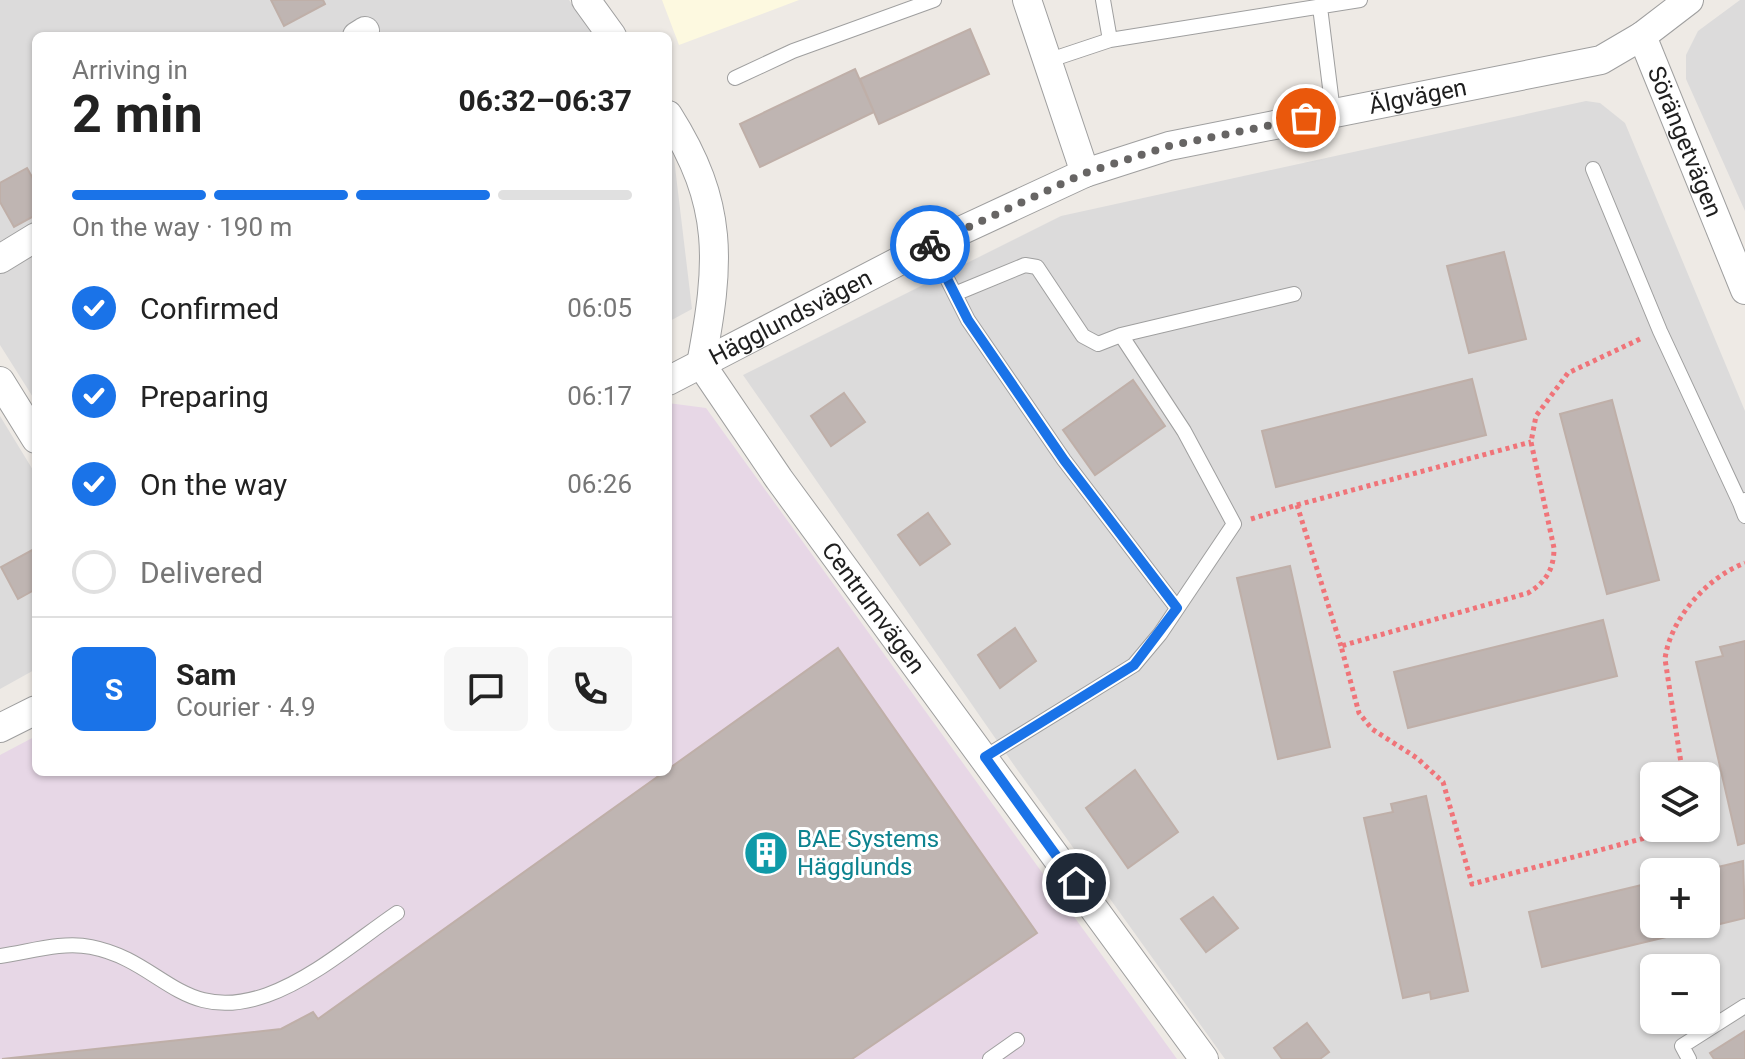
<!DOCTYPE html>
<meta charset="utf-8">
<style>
:root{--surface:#fff;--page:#f6f6f6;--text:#222;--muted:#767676;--line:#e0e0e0;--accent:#1a73e8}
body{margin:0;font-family:Roboto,sans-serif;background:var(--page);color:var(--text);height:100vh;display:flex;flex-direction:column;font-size:30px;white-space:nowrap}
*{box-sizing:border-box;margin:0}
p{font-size:26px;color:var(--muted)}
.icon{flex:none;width:44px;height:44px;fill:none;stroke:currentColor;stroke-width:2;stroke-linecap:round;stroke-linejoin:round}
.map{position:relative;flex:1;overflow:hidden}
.sheet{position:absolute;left:32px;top:32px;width:640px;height:744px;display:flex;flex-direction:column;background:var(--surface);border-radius:12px;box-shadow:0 2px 6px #0004}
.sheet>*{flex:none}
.controls{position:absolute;left:1640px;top:762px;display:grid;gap:16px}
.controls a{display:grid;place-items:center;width:80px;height:80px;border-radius:12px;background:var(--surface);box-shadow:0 2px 6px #0004;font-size:40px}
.pin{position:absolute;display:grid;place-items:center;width:68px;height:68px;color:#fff;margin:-34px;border:4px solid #fff;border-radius:50%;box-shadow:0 2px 8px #0007}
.courier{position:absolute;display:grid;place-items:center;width:80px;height:80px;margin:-40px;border:6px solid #1a73e8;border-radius:50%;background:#fff;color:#222;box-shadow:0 2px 10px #0007}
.summary em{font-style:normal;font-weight:700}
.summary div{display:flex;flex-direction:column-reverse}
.summary{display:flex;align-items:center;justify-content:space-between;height:136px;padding:0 40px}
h1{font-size:52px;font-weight:700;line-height:60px}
.bar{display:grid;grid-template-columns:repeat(4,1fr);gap:12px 8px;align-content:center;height:96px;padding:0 40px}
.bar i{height:10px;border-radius:6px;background:var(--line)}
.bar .active{background:var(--accent)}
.bar p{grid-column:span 4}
.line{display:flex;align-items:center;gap:20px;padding:0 40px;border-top:2px solid var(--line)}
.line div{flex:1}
.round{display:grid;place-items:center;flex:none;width:84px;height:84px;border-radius:12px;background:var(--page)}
ol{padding:0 40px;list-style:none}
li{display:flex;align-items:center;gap:24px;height:88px}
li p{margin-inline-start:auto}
li .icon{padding:8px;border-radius:50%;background:var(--accent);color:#fff;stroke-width:4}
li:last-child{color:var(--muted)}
li i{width:44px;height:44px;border:4px solid var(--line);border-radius:50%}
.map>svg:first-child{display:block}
</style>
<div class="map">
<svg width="1745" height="1059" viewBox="0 0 1745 1059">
<rect width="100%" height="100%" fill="#eeeae5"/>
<path fill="#dcdbdb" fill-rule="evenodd" d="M 0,0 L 569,0 L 594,36 L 36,36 L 36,402 L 0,345 Z
M 1740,0 L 1745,0 L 1745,211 L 1686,79 L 1686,55 L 1698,31 Z
M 1586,101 L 1600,103 L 1625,123 L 1745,411 L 1745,1059 L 1225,1059 L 1016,768 L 743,375 L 1061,216 ZM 1654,776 L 1706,776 L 1706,828 L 1654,828 ZM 1654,872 L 1706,872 L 1706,924 L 1654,924 ZM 1654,968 L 1706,968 L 1706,1020 L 1654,1020 Z
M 668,143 L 673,150 L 692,309 L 668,322 Z
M 0,416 L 36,475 L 36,669 L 0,689 Z"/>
<path fill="#e7d7e6" d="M 668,403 L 706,408 L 1177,1059 L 0,1059 L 0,755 L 36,736 L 36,772 L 668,772 Z"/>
<path fill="#fdf9e0" d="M 662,0 L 799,0 L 679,45 Z"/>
<path fill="#bfb5b2" stroke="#bfafa8" stroke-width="2" d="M 271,0 L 323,0 L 325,4 L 284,26 Z
M 970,29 L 989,74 L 879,124 L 860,79 Z
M 855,69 L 874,112 L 760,167 L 740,124 Z
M 27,168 L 36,184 L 36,215 L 14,227 L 0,202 L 0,183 Z
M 1504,252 L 1526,339 L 1469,353 L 1447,266 Z
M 1472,379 L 1486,435 L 1276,487 L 1262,431 Z
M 1133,380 L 1165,426 L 1095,475 L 1063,430 Z
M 844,393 L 865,422 L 831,446 L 811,416 Z
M 1612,400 L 1659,580 L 1607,594 L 1560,414 Z
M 928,513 L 950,544 L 920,565 L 898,535 Z
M 36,548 L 36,589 L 18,599 L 1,567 Z
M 1290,566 L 1330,747 L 1278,759 L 1237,578 Z
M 1603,620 L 1617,676 L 1408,728 L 1394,672 Z
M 1015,628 L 1036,661 L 1000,688 L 978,655 Z
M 1745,641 L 1745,843 L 1738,845 L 1696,662 L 1723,656 L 1720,647 Z
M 838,648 L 1037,933 L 852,1059 L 2,1059 L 281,1029 L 313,1012 L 318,1019 Z
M 1135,770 L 1178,832 L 1128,868 L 1086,808 Z
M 1426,796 L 1468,991 L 1431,999 L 1430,992 L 1403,998 L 1364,818 L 1393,812 L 1391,804 Z
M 1743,861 L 1745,918 L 1542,967 L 1529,912 L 1654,882 L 1654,924 L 1706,924 L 1706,872 L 1697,872 Z
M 1213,897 L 1238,928 L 1206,952 L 1181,919 Z
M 1307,1023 L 1329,1052 L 1320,1059 L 1282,1059 L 1274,1048 Z
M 1745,1031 L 1745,1059 L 1714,1059 L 1710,1053 Z"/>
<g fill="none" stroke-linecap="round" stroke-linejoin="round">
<g stroke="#9f9f9f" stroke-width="16">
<path id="service" d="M 1103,0 L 1110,40 L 1360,0
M 1320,7 L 1333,112
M 1047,61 L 1110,40
M 735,78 L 793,51 L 934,0
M 1593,169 L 1660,331 L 1740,503
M 930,245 L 968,320 L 1064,460 L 1177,608
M 957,293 L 1025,265 L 1037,267 L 1083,336 L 1098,344 L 1121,335 L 1294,294
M 1745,500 L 1740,503 L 1745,516
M 985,757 L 1134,665 L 1160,634 L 1234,524 L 1184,431 L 1121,335
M 0,956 C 29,952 62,941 91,947 C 163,961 181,1025 267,995 C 314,978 356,941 397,913
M 990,1059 L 1017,1040
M 1689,1059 L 1682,1046 L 1745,1006"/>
</g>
<g stroke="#9f9f9f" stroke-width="30">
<g id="minor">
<path d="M 586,0 L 612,36"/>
<path d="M 1027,0 L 1085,173"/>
<path d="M 357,36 L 365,31"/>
<path id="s1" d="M 1642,36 L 1745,290"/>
<path id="s2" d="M 668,115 C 725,205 720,263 701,364 L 779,479 L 1204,1059"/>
<path d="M 0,259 L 36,237"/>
<path d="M 0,381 L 36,439"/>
<path id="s3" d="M 668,381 L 930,245 L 1085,173 L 1169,146 L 1601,60 L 1642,36 L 1689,0"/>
<path d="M 0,728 L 36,710"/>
</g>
</g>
<path stroke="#f07479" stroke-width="5" stroke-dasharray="4 4" stroke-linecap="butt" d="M 1640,339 L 1568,373 L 1536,416 L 1531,442 L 1554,548 C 1554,569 1546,582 1528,593 L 1341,646 L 1359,713 L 1372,729 L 1417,758 L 1443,782 L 1472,884 L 1660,834 L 1671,828
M 1297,505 L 1531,442
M 1251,519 L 1297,505 L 1341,646
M 1683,776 L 1665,659 C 1670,619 1707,577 1745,563"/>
<use href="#service" stroke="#fff" stroke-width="14"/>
<use href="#minor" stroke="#fff" stroke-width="28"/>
</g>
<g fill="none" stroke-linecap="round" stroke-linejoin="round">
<path stroke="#676564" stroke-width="8" stroke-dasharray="0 14.4" d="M 930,245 L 1085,173 L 1169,146 L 1306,118"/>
<path stroke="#1a73e8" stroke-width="10" d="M 930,245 L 968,320 L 1064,460 L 1177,608 L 1134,665 L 985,757 L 1076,883"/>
</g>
<defs>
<g id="building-disc" transform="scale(2.3)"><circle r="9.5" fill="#0f9aa8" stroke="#fff"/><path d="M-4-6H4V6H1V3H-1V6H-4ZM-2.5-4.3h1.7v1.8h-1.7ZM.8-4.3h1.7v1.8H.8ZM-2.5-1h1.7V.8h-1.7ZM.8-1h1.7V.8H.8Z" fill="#fff"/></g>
</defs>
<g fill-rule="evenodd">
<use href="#building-disc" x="766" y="853"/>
</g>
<g text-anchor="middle" stroke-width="6" stroke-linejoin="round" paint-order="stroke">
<g font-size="24" fill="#1e1e1e" stroke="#fff">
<text dy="8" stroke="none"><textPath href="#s3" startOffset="808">Älgvägen</textPath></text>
<text dy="8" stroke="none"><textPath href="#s1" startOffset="114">Sörängetvägen</textPath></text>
<text dy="8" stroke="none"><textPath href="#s3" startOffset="138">Hägglundsvägen</textPath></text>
<text dy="8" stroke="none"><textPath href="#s2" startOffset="558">Centrumvägen</textPath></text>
</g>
<g font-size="24" fill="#0d838f" stroke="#fff" text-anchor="start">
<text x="797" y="847">BAE Systems<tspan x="797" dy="28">Hägglunds</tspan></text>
</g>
</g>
</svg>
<div class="controls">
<a><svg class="icon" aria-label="layers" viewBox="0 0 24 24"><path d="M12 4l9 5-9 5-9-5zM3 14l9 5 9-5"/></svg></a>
<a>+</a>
<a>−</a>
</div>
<div class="pin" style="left:1306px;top:118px;background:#ea580c"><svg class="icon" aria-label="bag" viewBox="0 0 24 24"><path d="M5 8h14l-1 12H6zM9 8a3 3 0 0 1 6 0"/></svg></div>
<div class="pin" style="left:1076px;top:883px;background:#1f2937"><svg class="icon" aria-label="home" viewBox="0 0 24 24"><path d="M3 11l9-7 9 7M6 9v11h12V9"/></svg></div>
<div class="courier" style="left:930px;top:245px"><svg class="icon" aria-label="bike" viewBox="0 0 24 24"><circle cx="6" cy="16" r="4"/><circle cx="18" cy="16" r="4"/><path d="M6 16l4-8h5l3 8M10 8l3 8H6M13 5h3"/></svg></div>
<section class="sheet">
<div class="summary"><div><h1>2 min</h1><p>Arriving in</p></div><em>06:32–06:37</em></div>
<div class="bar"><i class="active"></i><i class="active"></i><i class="active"></i><i></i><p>On the way · 190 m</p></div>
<ol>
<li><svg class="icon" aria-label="check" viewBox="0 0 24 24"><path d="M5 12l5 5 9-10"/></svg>Confirmed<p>06:05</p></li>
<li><svg class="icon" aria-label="check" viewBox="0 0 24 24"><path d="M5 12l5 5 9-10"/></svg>Preparing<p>06:17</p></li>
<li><svg class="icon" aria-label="check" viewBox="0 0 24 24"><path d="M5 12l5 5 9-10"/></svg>On the way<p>06:26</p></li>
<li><i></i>Delivered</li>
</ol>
<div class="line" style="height:144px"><b class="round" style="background:var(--accent);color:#fff">S</b><div><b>Sam</b><p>Courier · 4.9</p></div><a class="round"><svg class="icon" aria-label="chat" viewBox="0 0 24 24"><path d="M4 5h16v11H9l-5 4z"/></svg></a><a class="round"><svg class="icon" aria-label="phone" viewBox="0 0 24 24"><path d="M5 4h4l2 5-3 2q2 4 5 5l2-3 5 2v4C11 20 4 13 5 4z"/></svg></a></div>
</section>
</div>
